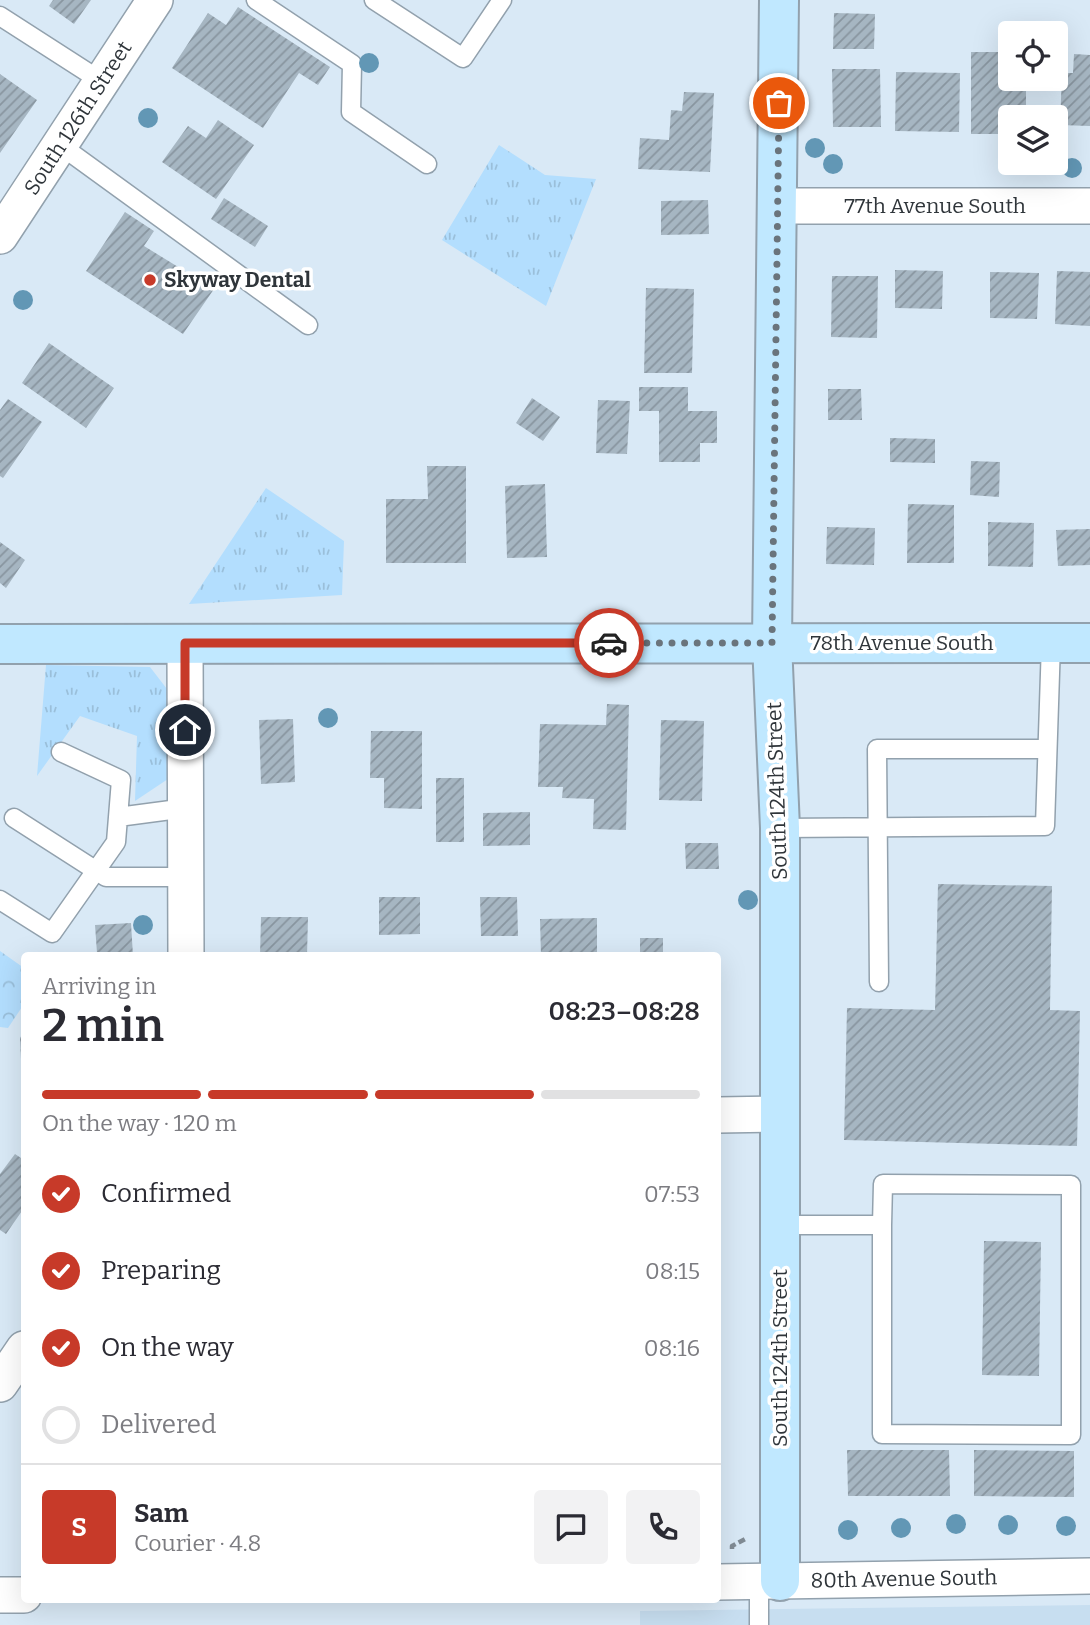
<!DOCTYPE html>
<meta charset="utf-8">
<style>
:root{--surface:#fff;--page:#f2f2f3;--text:#2b2b33;--muted:#7c7c81;--line:#e1e1e2;--accent:#c73a29}
body{margin:0;font-family:Bitter,serif;background:var(--page);color:var(--text);height:100vh;display:flex;flex-direction:column;font-size:26px;white-space:nowrap}
*{box-sizing:border-box;margin:0}
p{font-size:23px;color:var(--muted)}
.icon{flex:none;width:38px;height:38px;fill:none;stroke:currentColor;stroke-width:2;stroke-linecap:round;stroke-linejoin:round}
.map{position:relative;flex:1;overflow:hidden}
.panel{position:absolute;left:21px;top:952px;width:700px;height:651px;display:flex;flex-direction:column;background:var(--surface);border-radius:7px;box-shadow:0 7px 28px #0002}
.panel>*{flex:none}
.controls{position:absolute;left:998px;top:21px;display:grid;gap:14px}
.controls a{display:grid;place-items:center;width:70px;height:70px;border-radius:7px;background:var(--surface);box-shadow:0 7px 28px #0002;font-size:35px}
.pin{position:absolute;display:grid;place-items:center;width:60px;height:60px;color:#fff;margin:-30px;border:4px solid #fff;border-radius:50%;box-shadow:0 2px 7px #0007}
.courier{position:absolute;display:grid;place-items:center;width:70px;height:70px;margin:-35px;border:5px solid #c73a29;border-radius:50%;background:#fff;color:#222;box-shadow:0 2px 9px #0007}
.overview em{font-style:normal;font-weight:600}
.overview div{display:flex;flex-direction:column-reverse}
.overview{display:flex;align-items:center;justify-content:space-between;height:119px;padding:0 21px}
h1{font-size:46px;font-weight:600;line-height:52px}
.bar{display:grid;grid-template-columns:repeat(4,1fr);gap:10px 7px;align-content:center;height:84px;padding:0 21px}
.bar i{height:9px;border-radius:5px;background:var(--line)}
.bar .current{background:var(--accent)}
.bar p{grid-column:span 4}
.line{display:flex;align-items:center;gap:18px;padding:0 21px;border-top:2px solid var(--line)}
.line div{flex:1}
.round{display:grid;place-items:center;flex:none;width:74px;height:74px;border-radius:7px;background:var(--page)}
ol{padding:0 21px;list-style:none}
li{display:flex;align-items:center;gap:21px;height:77px}
li p{margin-inline-start:auto}
li .icon{padding:7px;border-radius:50%;background:var(--accent);color:#fff;stroke-width:4}
li:last-child{color:var(--muted)}
li i{width:38px;height:38px;border:4px solid var(--line);border-radius:50%}
.map>svg:first-child{display:block}
</style>
<div class="map">
<svg width="1090" height="1625" viewBox="0 0 1090 1625">
<defs>
<pattern id="grass-tufts" width="24" height="20" patternUnits="userSpaceOnUse" patternTransform="scale(1.75)"><rect width="24" height="20" fill="#b3defe"/><path d="M3 7l-1-3M5 7V3M7 7l1-3M15 17l-1-3M17 17v-4M19 17l1-3" fill="none" stroke="#9abfda"/></pattern>
<pattern id="park-crowns" width="20" height="18" patternUnits="userSpaceOnUse" patternTransform="scale(1.75)"><rect width="20" height="18" fill="#b3defe"/><path d="M2 6a3 3 0 1 1 6 0M12 15a3 3 0 1 1 6 0" fill="none" stroke="#9abfda"/></pattern>
<pattern id="building-hatch" width="6" height="6" patternUnits="userSpaceOnUse" patternTransform="scale(1.75)"><rect width="6" height="6" fill="#a6b6c2"/><path d="M-1 1l2-2M0 6l6-6M5 7l2-2" fill="none" stroke="#88959f"/></pattern>
</defs>
<rect width="100%" height="100%" fill="#d9e9f6"/>
<path fill="#c7def0" d="M 1090,1605 L 1090,1625 L 640,1625 L 640,1611 Z"/>
<path fill="url(#grass-tufts)" d="M 499,145 L 545,175 L 596,179 L 546,306 L 442,240 Z
M 266,488 L 344,541 L 342,595 L 189,604 Z
M 46,665 L 150,667 L 167,689 L 168,779 L 135,801 L 137,736 L 80,716 L 37,776 Z"/>
<path fill="url(#park-crowns)" d="M 0,951 L 24,968 L 24,1004 L 8,1028 L 0,1027 Z"/>
<path fill="url(#building-hatch)" d="M 53,0 L 91,0 L 74,24 L 49,6 Z
M 238,7 L 330,67 L 318,85 L 299,73 L 263,128 L 172,68 L 208,13 L 226,25 Z
M 834,13 L 875,14 L 874,49 L 833,49 Z
M 971,52 L 998,52 L 998,73 L 1010,73 L 1010,79 L 1026,79 L 1026,117 L 1010,117 L 1010,134 L 971,134 Z
M 1074,54 L 1090,55 L 1090,126 L 1060,125 L 1062,73 L 1073,73 Z
M 832,69 L 880,69 L 881,127 L 833,127 Z
M 896,72 L 960,73 L 959,132 L 895,131 Z
M 0,74 L 37,100 L 0,153 Z
M 684,92 L 714,93 L 710,172 L 638,169 L 640,138 L 669,140 L 671,110 L 682,111 Z
M 218,120 L 254,145 L 216,199 L 162,162 L 188,126 L 206,138 Z
M 224,198 L 268,226 L 255,247 L 211,219 Z
M 708,200 L 709,234 L 661,235 L 661,201 Z
M 125,212 L 154,231 L 144,246 L 214,289 L 183,334 L 86,271 Z
M 895,270 L 943,271 L 942,309 L 895,308 Z
M 1057,271 L 1090,272 L 1090,326 L 1055,324 Z
M 990,272 L 1039,273 L 1037,319 L 990,318 Z
M 832,276 L 878,276 L 877,338 L 831,337 Z
M 646,288 L 694,289 L 692,373 L 644,373 Z
M 49,343 L 114,388 L 86,428 L 22,383 Z
M 639,387 L 688,387 L 688,411 L 717,411 L 717,443 L 700,443 L 700,462 L 659,462 L 659,411 L 639,411 Z
M 828,389 L 861,389 L 862,420 L 828,420 Z
M 532,398 L 560,417 L 543,441 L 516,423 Z
M 8,399 L 42,422 L 3,478 L 0,476 L 0,410 Z
M 598,400 L 630,401 L 627,454 L 596,453 Z
M 890,438 L 935,439 L 935,463 L 890,462 Z
M 971,461 L 1000,462 L 999,497 L 970,495 Z
M 427,466 L 466,466 L 466,563 L 386,563 L 386,499 L 428,499 Z
M 545,484 L 547,557 L 507,558 L 505,486 Z
M 908,504 L 954,505 L 954,563 L 907,563 Z
M 988,522 L 1034,523 L 1033,567 L 988,566 Z
M 827,527 L 875,528 L 874,565 L 826,564 Z
M 1090,529 L 1090,565 L 1058,566 L 1056,530 Z
M 0,542 L 25,560 L 6,588 L 0,583 Z
M 607,704 L 629,705 L 626,830 L 593,829 L 594,799 L 562,798 L 563,787 L 538,787 L 540,724 L 606,725 Z
M 293,719 L 295,782 L 261,784 L 259,720 Z
M 661,720 L 704,721 L 702,801 L 659,800 Z
M 371,731 L 422,731 L 422,809 L 384,808 L 384,778 L 370,778 Z
M 436,778 L 464,778 L 464,842 L 436,842 Z
M 530,812 L 530,845 L 483,846 L 483,813 Z
M 685,843 L 718,843 L 719,869 L 686,869 Z
M 938,884 L 1052,886 L 1050,1010 L 1080,1011 L 1077,1146 L 844,1140 L 847,1008 L 935,1010 Z
M 379,897 L 420,897 L 420,934 L 379,935 Z
M 480,897 L 517,897 L 518,936 L 481,936 Z
M 261,917 L 308,917 L 307,956 L 260,956 Z
M 597,918 L 597,956 L 541,956 L 540,919 Z
M 131,923 L 133,956 L 90,956 L 97,953 L 95,925 Z
M 640,938 L 663,938 L 663,956 L 640,956 Z
M 24,1031 L 24,1080 L 22,1080 L 20,1038 Z
M 15,1154 L 24,1160 L 24,1208 L 6,1234 L 0,1230 L 0,1174 Z
M 984,1241 L 1041,1242 L 1039,1376 L 982,1375 Z
M 847,1450 L 949,1450 L 950,1496 L 848,1496 Z
M 974,1450 L 1074,1451 L 1074,1497 L 974,1496 Z"/>
<g fill="none" stroke-linecap="round" stroke-linejoin="round">
<g stroke="#92a1ad" stroke-width="21">
<path id="lane" d="M 256,0 L 352,64 L 351,112 L 427,164
M 374,0 L 463,58 L 502,0
M 0,16 L 101,81
M 60,145 L 308,325
M 118,817 L 186,808
M 14,818 L 106,877 L 186,877
M 780,828 L 1045,826 L 1051,643
M 0,900 L 52,933 L 116,842 L 121,780 L 61,752
M 879,982 L 877,749 L 1046,749
M 780,1225 L 882,1225 L 883,1184 L 1071,1185 L 1071,1435 L 882,1434 L 882,1225
M 759,1581 L 759,1625"/>
</g>
<g stroke="#92a1ad" stroke-width="38">
<path id="street" d="M 779,206 L 1090,206
M 0,236 L 155,0
M 185,643 L 186,956
M 718,1115 L 780,1114
M 0,1384 L 24,1349
M 718,1582 L 1090,1576
M 0,1595 L 24,1595"/>
</g>
<g stroke="#92a1ad" stroke-width="42">
<path id="secondary" d="M 779,0 L 772,643 L 780,828 L 780,1581
M 0,644 L 1090,643"/>
</g>
<path stroke="#808b94" stroke-width="4.5" stroke-dasharray="7 3.5" stroke-linecap="butt" d="M 732,1549 L 732,1546 L 747,1538"/>
<use href="#lane" stroke="#fff" stroke-width="18"/>
<use href="#street" stroke="#fff" stroke-width="35"/>
<use href="#secondary" stroke="#c0e8ff" stroke-width="38"/>
</g>
<g fill="#6297b5">
<circle cx="369" cy="63" r="10"/>
<circle cx="148" cy="118" r="10"/>
<circle cx="815" cy="148" r="10"/>
<circle cx="833" cy="164" r="10"/>
<circle cx="1072" cy="168" r="10"/>
<circle cx="23" cy="300" r="10"/>
<circle cx="328" cy="718" r="10"/>
<circle cx="748" cy="900" r="10"/>
<circle cx="143" cy="925" r="10"/>
<circle cx="956" cy="1524" r="10"/>
<circle cx="1008" cy="1525" r="10"/>
<circle cx="1066" cy="1526" r="10"/>
<circle cx="901" cy="1528" r="10"/>
<circle cx="848" cy="1530" r="10"/>
</g>
<g fill="none" stroke-linecap="round" stroke-linejoin="round">
<path stroke="#6a747c" stroke-width="7" stroke-dasharray="0 12.6" d="M 609,643 L 772,643 L 779,103"/>
<path stroke="#c73a29" stroke-width="9" d="M 185,730 L 185,643 L 609,643"/>
</g>
<circle fill="#c73a29" stroke="#fff" stroke-width="2.5" cx="150" cy="280" r="7"/>
<g text-anchor="middle" stroke-width="7" stroke-linejoin="round" paint-order="stroke">
<g font-size="21" fill="#2f353a" stroke="#fff">
<text transform="translate(78 118) rotate(-57)" y="7">South 126th Street</text>
<text x="935" y="213">77th Avenue South</text>
<text x="902" y="650">78th Avenue South</text>
<text transform="translate(777 791) rotate(-92)" y="7">South 124th Street</text>
<text transform="translate(780 1358) rotate(-90)" y="7">South 124th Street</text>
<text transform="translate(904 1579) rotate(-1)" y="7">80th Avenue South</text>
</g>
<g font-size="21" font-weight="bold" fill="#2f353a" stroke="#fff" text-anchor="start">
<text x="164" y="287">Skyway Dental</text>
</g>
</g>
</svg>
<div class="controls">
<a><svg class="icon" aria-label="locate" viewBox="0 0 24 24"><circle cx="12" cy="12" r="6"/><path d="M12 2v4M12 18v4M2 12h4M18 12h4"/></svg></a>
<a><svg class="icon" aria-label="layers" viewBox="0 0 24 24"><path d="M12 4l9 5-9 5-9-5zM3 14l9 5 9-5"/></svg></a>
</div>
<div class="pin" style="left:779px;top:103px;background:#ea580c"><svg class="icon" aria-label="bag" viewBox="0 0 24 24"><path d="M5 8h14l-1 12H6zM9 8a3 3 0 0 1 6 0"/></svg></div>
<div class="pin" style="left:185px;top:730px;background:#1f2937"><svg class="icon" aria-label="home" viewBox="0 0 24 24"><path d="M3 11l9-7 9 7M6 9v11h12V9"/></svg></div>
<div class="courier" style="left:609px;top:643px"><svg class="icon" aria-label="car" viewBox="0 0 24 24"><path d="M5 17H2v-5l4-1 3-4h7l3 4 3 1v5h-3M9 17h6M6 11h13"/><circle cx="7" cy="17" r="2"/><circle cx="17" cy="17" r="2"/></svg></div>
<section class="panel">
<div class="overview"><div><h1>2 min</h1><p>Arriving in</p></div><em>08:23–08:28</em></div>
<div class="bar"><i class="current"></i><i class="current"></i><i class="current"></i><i></i><p>On the way · 120 m</p></div>
<ol>
<li><svg class="icon" aria-label="check" viewBox="0 0 24 24"><path d="M5 12l5 5 9-10"/></svg>Confirmed<p>07:53</p></li>
<li><svg class="icon" aria-label="check" viewBox="0 0 24 24"><path d="M5 12l5 5 9-10"/></svg>Preparing<p>08:15</p></li>
<li><svg class="icon" aria-label="check" viewBox="0 0 24 24"><path d="M5 12l5 5 9-10"/></svg>On the way<p>08:16</p></li>
<li><i></i>Delivered</li>
</ol>
<div class="line" style="height:126px"><b class="round" style="background:var(--accent);color:#fff">S</b><div><b>Sam</b><p>Courier · 4.8</p></div><a class="round"><svg class="icon" aria-label="chat" viewBox="0 0 24 24"><path d="M4 5h16v11H9l-5 4z"/></svg></a><a class="round"><svg class="icon" aria-label="phone" viewBox="0 0 24 24"><path d="M5 4h4l2 5-3 2q2 4 5 5l2-3 5 2v4C11 20 4 13 5 4z"/></svg></a></div>
</section>
</div>
